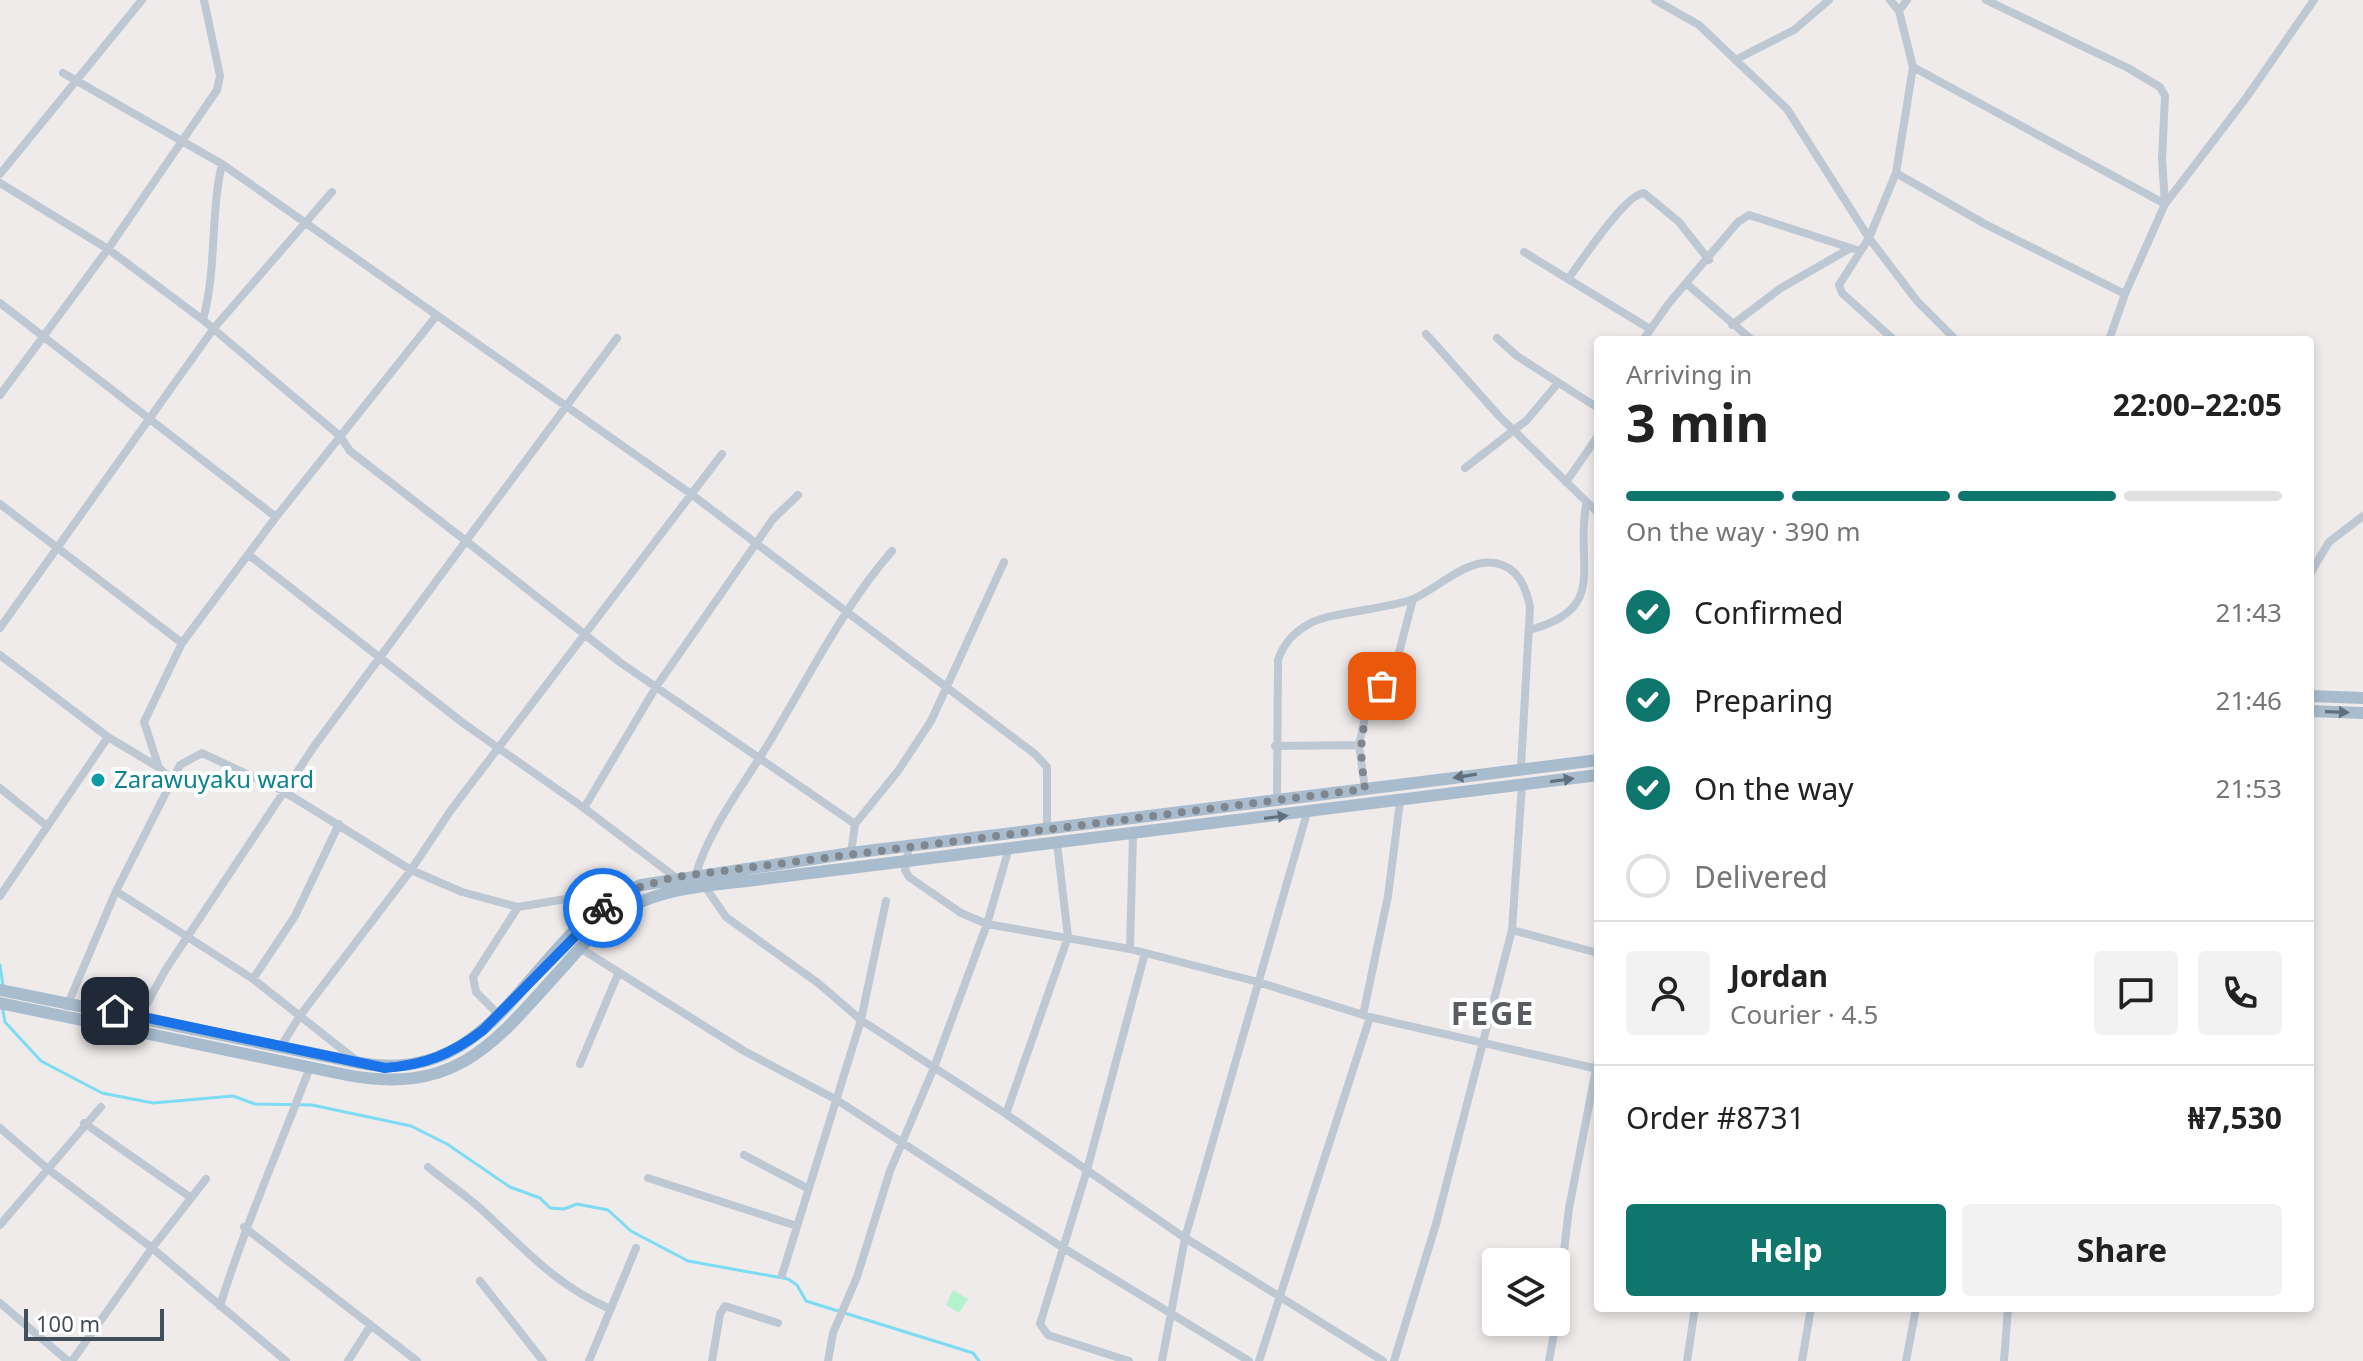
<!DOCTYPE html>
<meta charset="utf-8">
<style>
:root{--surface:#fff;--page:#f2f2f2;--text:#222;--muted:#767676;--line:#e0e0e0;--accent:#0f766e}
body{margin:0;font-family:"Noto Sans",sans-serif;background:var(--page);color:var(--text);height:100vh;display:flex;flex-direction:column;font-size:30px;white-space:nowrap}
*{box-sizing:border-box;margin:0}
p{font-size:26px;color:var(--muted)}
.icon{flex:none;width:44px;height:44px;fill:none;stroke:currentColor;stroke-width:2;stroke-linecap:round;stroke-linejoin:round}
.map{position:relative;flex:1;overflow:hidden}
.drawer{position:absolute;left:1594px;top:336px;width:720px;height:976px;display:flex;flex-direction:column;background:var(--surface);border-radius:8px;box-shadow:0 4px 12px #0003}
.drawer>*{flex:none}
.buttons{position:absolute;left:1482px;top:1248px;display:grid;gap:16px}
.buttons a{display:grid;place-items:center;width:88px;height:88px;border-radius:8px;background:var(--surface);box-shadow:0 4px 12px #0003;font-size:40px}
.scale{position:absolute;left:24px;bottom:20px;width:140px;box-sizing:border-box;padding-left:8px;border:4px solid #434f5a;border-top:0;font-size:22px;line-height:28px;white-space:nowrap;color:#434f5a;-webkit-text-stroke:6px #fff;paint-order:stroke}
.pin{position:absolute;display:grid;place-items:center;width:68px;height:68px;color:#fff;margin:-34px;border-radius:16px;box-shadow:0 4px 12px #0006}
.courier{position:absolute;display:grid;place-items:center;width:80px;height:80px;margin:-40px;border:6px solid #1a73e8;border-radius:50%;background:#fff;color:#222;box-shadow:0 2px 10px #0007}
.summary em{font-style:normal;font-weight:700}
.summary div{display:flex;flex-direction:column-reverse}
.summary{display:flex;align-items:center;justify-content:space-between;height:136px;padding:0 32px}
h1{font-size:52px;font-weight:700;line-height:60px}
.bar{display:grid;grid-template-columns:repeat(4,1fr);gap:12px 8px;align-content:center;height:96px;padding:0 32px}
.bar i{height:10px;border-radius:6px;background:var(--line)}
.bar .on{background:var(--accent)}
.bar p{grid-column:span 4}
.line{display:flex;align-items:center;gap:20px;padding:0 32px;border-top:2px solid var(--line)}
.line div{flex:1}
.round{display:grid;place-items:center;flex:none;width:84px;height:84px;border-radius:8px;background:var(--page)}
ol{padding:0 32px;list-style:none}
li{display:flex;align-items:center;gap:24px;height:88px}
li p{margin-inline-start:auto}
li .icon{padding:8px;border-radius:50%;background:var(--accent);color:#fff;stroke-width:4}
li:last-child{color:var(--muted)}
li i{width:44px;height:44px;border:4px solid var(--line);border-radius:50%}
.action{display:flex;gap:16px;margin-top:auto;padding:16px 32px}
.action a{flex:1;height:92px;border-radius:8px;background:var(--accent);color:#fff;font-size:32px;font-weight:700;line-height:92px;text-align:center}
.action a+a{background:var(--page);color:var(--text)}
.map>svg:first-child{display:block}
</style>
<div class="map">
<svg width="2363" height="1361" viewBox="0 0 2363 1361">
<rect width="100%" height="100%" fill="#efebeb"/>
<path fill="#b4f2cb" d="M 953,1290 L 968,1299 L 959,1313 L 946,1305 Z"/>
<g fill="none" stroke-linecap="round" stroke-linejoin="round">
<path stroke="#7ddcf3" stroke-width="3" d="M 0,965 L 3,986
M 2,1006 L 5,1022 L 41,1061 L 102,1093 L 153,1103 L 233,1096 L 255,1104 L 312,1105 L 411,1126 L 447,1144 L 510,1187 L 540,1198 L 550,1208 L 564,1209 L 577,1204 L 608,1210 L 631,1231 L 688,1261 L 788,1279 L 797,1285 L 806,1301 L 973,1353 L 979,1361"/>
<path stroke="#bdc8d3" stroke-width="8" d="M 1655,0 L 1699,25 L 1787,109 L 1869,238 L 1917,301 L 1956,340
M 1890,0 L 1899,11 L 1913,67 L 1896,173 L 1869,238 L 1839,285 L 1842,293 L 1894,340
M 1986,0 L 2128,68 L 2160,87 L 2165,96 L 2162,159 L 2165,204 L 2125,294 L 2109,340
M 1899,11 L 1907,0
M 1735,60 L 1794,30 L 1829,0
M 1913,67 L 2165,204 L 2246,98 L 2314,0
M 63,73 L 222,164 L 691,494 L 1035,754 L 1047,767 L 1047,830
M 1896,173 L 1985,224 L 2125,294
M 0,174 L 142,0
M 0,183 L 108,249 L 203,320 L 340,436 L 350,451 L 466,541 L 315,745 L 166,969 L 140,1016
M 1524,252 L 1568,279
M 1688,285 L 1752,340
M 0,303 L 276,517
M 203,320 C 217,268 210,216 222,164
M 1732,325 L 1781,288 L 1849,249
M 1650,329 L 1568,279 C 1581,262 1625,194 1644,193 L 1679,222 L 1709,260
M 1426,334 L 1499,416 L 1598,513
M 617,338 L 466,541 L 621,663 L 855,824
M 1497,338 L 1517,356 L 1598,408
M 1643,340 L 1669,303 L 1738,222 L 1749,215 L 1860,251
M 0,395 L 108,249 L 217,90 L 220,76 L 204,0
M 1465,468 L 1527,420 L 1558,383
M 1566,482 L 1598,436
M 0,504 L 182,643
M 249,555 L 463,723 L 584,808 L 675,877
M 2310,574 L 2329,542 L 2363,516
M 0,628 L 214,328 L 332,192
M 1529,630 C 1609,609 1575,567 1586,505
M 0,655 L 108,737 L 158,767
M 1275,746 L 1359,745
M 173,780 L 159,768 L 144,722 L 182,643 L 276,517 L 437,315
M 0,788 L 47,826
M 1365,789 L 1359,745 L 1366,713 L 1397,660 L 1413,599
M 1277,800 L 1278,660 C 1284,643 1293,633 1309,624 C 1327,613 1384,609 1411,600 C 1436,590 1466,558 1495,563 C 1518,567 1526,587 1530,607 L 1521,767
M 584,808 L 656,687 L 773,519 L 798,495
M 909,847 L 905,870 L 909,877 L 961,913 L 987,924 L 1130,949 L 1258,982 L 1370,1017 L 1598,1069
M 851,853 L 855,824 L 898,771 L 931,721 L 1004,562
M 696,874 C 710,827 745,783 770,741 C 807,680 845,604 892,551
M 706,888 L 726,917 L 818,983 L 861,1020 L 1006,1114 L 1179,1234 L 1383,1361
M 116,891 L 253,979 L 357,1061
M 0,896 L 108,737
M 1512,930 L 1598,953
M 580,948 L 744,1051 L 837,1100 L 1065,1249 L 1249,1361
M 1130,949 L 1133,834
M 253,979 L 295,916 L 339,824
M 67,1006 L 116,891 L 180,765 L 202,753 L 283,791 L 411,870 L 462,892 L 518,907 L 583,896 L 615,898
M 499,1015 L 476,992 L 473,977 L 518,907
M 1363,1015 L 1388,896 L 1400,802
M 280,1048 L 299,1017 L 411,870 L 451,810 L 722,454
M 580,1064 L 618,974
M 101,1107 L 48,1169 L 152,1248 L 286,1361
M 1006,1114 L 1068,937 L 1057,843
M 84,1123 L 190,1197
M 0,1128 L 48,1169 L 0,1225
M 744,1155 L 807,1188
M 428,1167 C 445,1181 464,1194 481,1209 C 525,1249 553,1283 608,1308
M 648,1178 L 797,1226
M 244,1227 L 417,1361
M 782,1275 L 861,1020 L 886,901
M 480,1281 L 543,1361
M 0,1303 L 68,1361
M 220,1306 C 245,1225 280,1147 310,1067
M 1556,1321 L 1569,1208 L 1598,1059
M 72,1361 L 152,1248 L 206,1179
M 348,1361 L 371,1325
M 589,1361 L 636,1248
M 712,1361 L 720,1314 L 725,1306 L 778,1323
M 828,1361 L 833,1333 L 857,1277 L 890,1171 L 933,1070 L 987,924 L 1009,848
M 1129,1361 L 1048,1335 L 1040,1324 L 1087,1170 L 1145,953
M 1162,1361 L 1185,1238 L 1307,813
M 1259,1361 L 1370,1017
M 1394,1361 L 1436,1224 L 1512,930 L 1522,785
M 1549,1361 L 1556,1322
M 1687,1361 L 1695,1308
M 1802,1361 L 1811,1308
M 1906,1361 L 1916,1308
M 2004,1361 L 2008,1308"/>
<path stroke="#a8bcce" stroke-width="12" d="M 2310,696 L 2363,698
M 2310,711 L 2363,713
M 0,990 L 360,1063 C 504,1089 531,927 641,885 L 851,853 L 1598,760
M 0,1003 L 347,1075 C 459,1096 496,1041 565,965 C 583,944 603,922 628,908 C 669,885 724,885 770,878 L 1598,775"/>
</g>
<defs><path id="oneway-solid" d="M-6-.8H1V-3.2L6.5 0L1 3.2V.8H-6Z" transform="scale(2)"/></defs>
<g fill="#61707d">
<use href="#oneway-solid" transform="translate(2337 712) rotate(2)"/>
<use href="#oneway-solid" transform="translate(1465 776) rotate(171)"/>
<use href="#oneway-solid" transform="translate(1562 780) rotate(-8)"/>
<use href="#oneway-solid" transform="translate(1276 817) rotate(-7)"/>
</g>
<g fill="none" stroke-linecap="round" stroke-linejoin="round">
<path stroke="#7f868d" stroke-width="8" stroke-dasharray="0 14.4" d="M 603,908 L 626,891 L 675,877 L 1365,789 C 1359,745 1358,726 1382,686"/>
<path stroke="#1a73e8" stroke-width="10" d="M 115,1011 L 385,1068 C 425,1065 452,1054 483,1030 L 603,908"/>
</g>
<circle fill="#0f9aa8" stroke="#fff" stroke-width="3" cx="98" cy="780" r="8"/>
<g text-anchor="middle" stroke-width="8" stroke-linejoin="round" paint-order="stroke">
<g font-size="24" fill="#0d838f" stroke="#fff" text-anchor="start">
<text x="114" y="788">Zarawuyaku ward</text>
</g>
<g font-size="32" font-weight="bold" letter-spacing="2" fill="#585c61" stroke="#fff">
<text x="1493" y="1025">FEGE</text>
</g>
</g>
</svg>
<div class="buttons">
<a><svg class="icon" aria-label="layers" viewBox="0 0 24 24"><path d="M12 4l9 5-9 5-9-5zM3 14l9 5 9-5"/></svg></a>
</div>
<div class="scale">100 m</div>
<div class="pin" style="left:1382px;top:686px;background:#ea580c"><svg class="icon" aria-label="bag" viewBox="0 0 24 24"><path d="M5 8h14l-1 12H6zM9 8a3 3 0 0 1 6 0"/></svg></div>
<div class="pin" style="left:115px;top:1011px;background:#1f2937"><svg class="icon" aria-label="home" viewBox="0 0 24 24"><path d="M3 11l9-7 9 7M6 9v11h12V9"/></svg></div>
<div class="courier" style="left:603px;top:908px"><svg class="icon" aria-label="bike" viewBox="0 0 24 24"><circle cx="6" cy="16" r="4"/><circle cx="18" cy="16" r="4"/><path d="M6 16l4-8h5l3 8M10 8l3 8H6M13 5h3"/></svg></div>
<section class="drawer">
<div class="summary"><div><h1>3 min</h1><p>Arriving in</p></div><em>22:00–22:05</em></div>
<div class="bar"><i class="on"></i><i class="on"></i><i class="on"></i><i></i><p>On the way · 390 m</p></div>
<ol>
<li><svg class="icon" aria-label="check" viewBox="0 0 24 24"><path d="M5 12l5 5 9-10"/></svg>Confirmed<p>21:43</p></li>
<li><svg class="icon" aria-label="check" viewBox="0 0 24 24"><path d="M5 12l5 5 9-10"/></svg>Preparing<p>21:46</p></li>
<li><svg class="icon" aria-label="check" viewBox="0 0 24 24"><path d="M5 12l5 5 9-10"/></svg>On the way<p>21:53</p></li>
<li><i></i>Delivered</li>
</ol>
<div class="line" style="height:144px"><a class="round"><svg class="icon" aria-label="person" viewBox="0 0 24 24"><circle cx="12" cy="8" r="4"/><path d="M4 21q1-7 8-7t8 7"/></svg></a><div><b>Jordan</b><p>Courier · 4.5</p></div><a class="round"><svg class="icon" aria-label="chat" viewBox="0 0 24 24"><path d="M4 5h16v11H9l-5 4z"/></svg></a><a class="round"><svg class="icon" aria-label="phone" viewBox="0 0 24 24"><path d="M5 4h4l2 5-3 2q2 4 5 5l2-3 5 2v4C11 20 4 13 5 4z"/></svg></a></div>
<div class="line" style="height:104px"><div>Order #8731</div><b>₦7,530</b></div>
<div class="action"><a>Help</a><a>Share</a></div>
</section>
</div>
